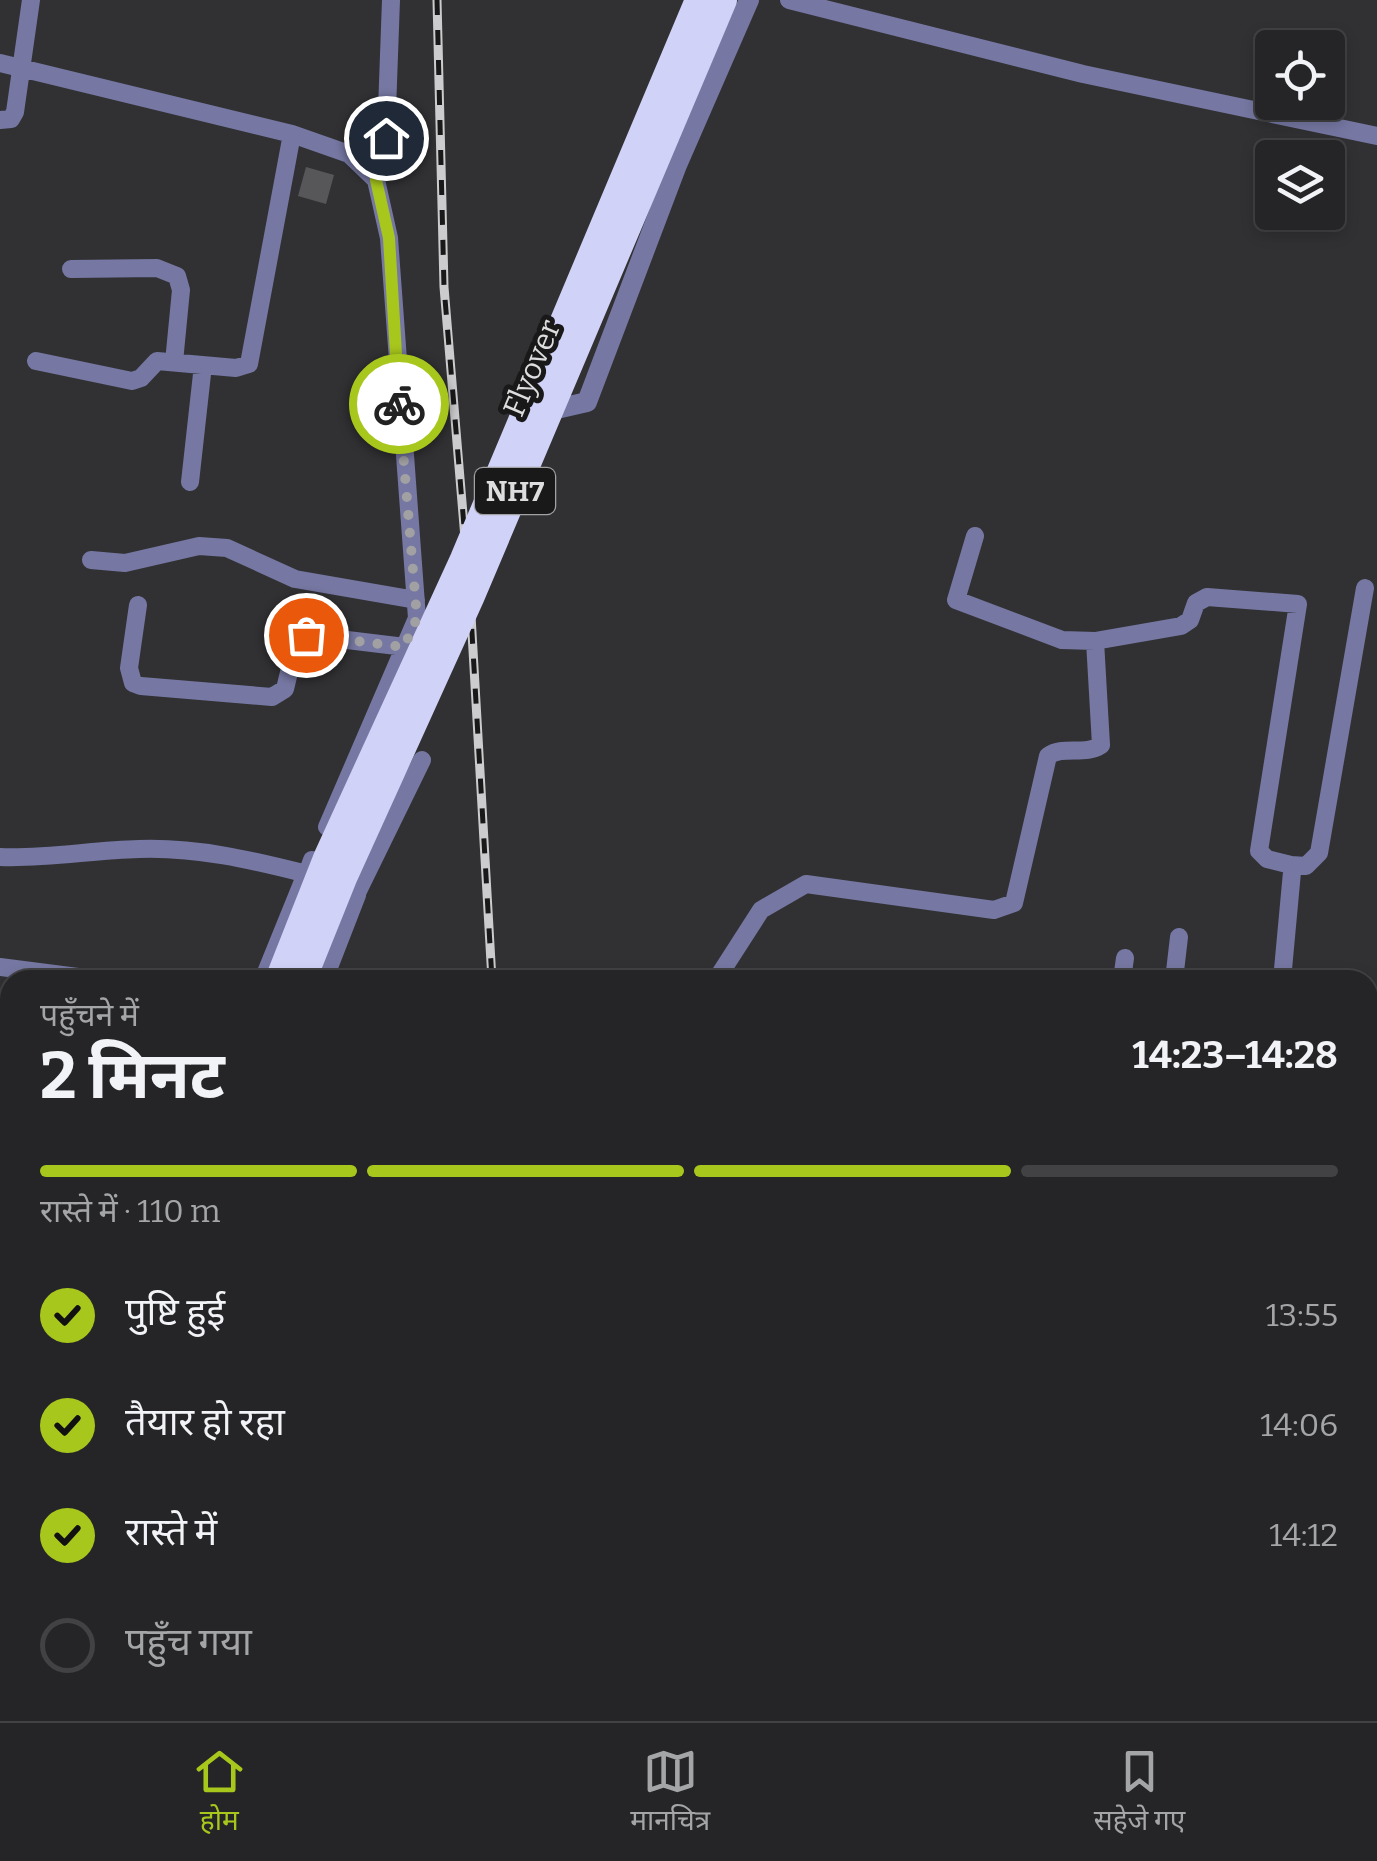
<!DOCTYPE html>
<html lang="hi">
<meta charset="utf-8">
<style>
:root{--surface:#252527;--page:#313133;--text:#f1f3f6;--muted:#a3a5a7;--line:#424244;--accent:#a8c71d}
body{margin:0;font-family:Bitter,"Noto Sans Devanagari",serif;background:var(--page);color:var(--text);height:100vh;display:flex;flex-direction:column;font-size:38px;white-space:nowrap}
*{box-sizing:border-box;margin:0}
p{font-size:32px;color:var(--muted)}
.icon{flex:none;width:55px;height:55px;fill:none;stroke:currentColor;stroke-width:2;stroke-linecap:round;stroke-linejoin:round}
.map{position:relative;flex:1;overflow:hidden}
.drawer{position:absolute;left:0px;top:970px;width:1378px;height:752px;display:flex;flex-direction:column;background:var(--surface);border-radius:30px 30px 0 0;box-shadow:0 5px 15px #0003,0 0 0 2px var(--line)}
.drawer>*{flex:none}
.tools{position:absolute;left:1255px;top:30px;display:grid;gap:20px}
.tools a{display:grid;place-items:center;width:90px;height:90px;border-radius:10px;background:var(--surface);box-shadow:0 5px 15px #0003,0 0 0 2px var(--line);font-size:50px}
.pin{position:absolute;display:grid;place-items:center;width:85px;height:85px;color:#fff;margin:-42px;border:5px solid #fff;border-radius:50%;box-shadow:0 2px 10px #0007}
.courier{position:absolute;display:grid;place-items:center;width:100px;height:100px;margin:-50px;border:8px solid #a8c71d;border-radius:50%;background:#fff;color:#222;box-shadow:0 2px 12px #0007}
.headline em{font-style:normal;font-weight:700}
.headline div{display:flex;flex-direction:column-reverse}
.headline{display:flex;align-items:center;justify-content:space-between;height:170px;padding:0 40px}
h1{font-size:65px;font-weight:700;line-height:75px}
.bar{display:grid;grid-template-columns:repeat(4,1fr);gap:15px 10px;align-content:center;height:120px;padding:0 40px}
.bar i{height:12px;border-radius:8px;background:var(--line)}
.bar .active{background:var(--accent)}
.bar p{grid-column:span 4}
ol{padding:0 40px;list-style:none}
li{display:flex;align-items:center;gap:30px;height:110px}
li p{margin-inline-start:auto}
li .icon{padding:10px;border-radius:50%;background:var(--accent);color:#111;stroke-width:4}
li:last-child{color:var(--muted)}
li i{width:55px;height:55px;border:5px solid var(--line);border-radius:50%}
.menu{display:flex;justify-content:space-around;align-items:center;height:140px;border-top:2px solid var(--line);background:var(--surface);font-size:28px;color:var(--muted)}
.menu a{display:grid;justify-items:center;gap:5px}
.menu .active{color:var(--accent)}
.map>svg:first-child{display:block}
</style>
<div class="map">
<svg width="1377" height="1721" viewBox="0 0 1377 1721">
<rect width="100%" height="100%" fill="#313134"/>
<path fill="#57575a" d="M 306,167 L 334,175 L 326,204 L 298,196 Z"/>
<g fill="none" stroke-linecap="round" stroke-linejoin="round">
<path stroke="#7678a3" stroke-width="18" d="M 789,0 L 1083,74 L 1377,136
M 0,63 L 292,134 L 349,154 L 376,180 L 389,238 L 417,618 L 327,827
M 0,120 L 11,119 L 15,112 L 31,0
M 376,180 L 386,138 L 391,0
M 71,269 L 157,268 L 177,276 L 181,290 L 174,362
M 36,361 L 132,381 L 141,378 L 157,361 L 236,368 L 249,364 L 292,134
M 190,482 L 203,365
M 975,536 L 956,600 L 1062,640 L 1095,641 L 1181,626 L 1190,620 L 1196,603 L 1207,597 L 1298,604 L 1259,851 L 1267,859 L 1291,865 L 1292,872 L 1282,980
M 91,560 L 125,563 L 199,546 L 227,548 L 295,579 L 416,600
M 138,605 L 129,668 L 133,683 L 141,686 L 272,697 L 285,689 L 296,643 L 306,635 L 405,647
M 0,857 C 47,859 92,850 139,849 C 196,847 252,860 307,874 L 312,860
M 1291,865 L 1306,866 L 1319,853 L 1365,588
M 356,895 L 422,760
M 0,967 L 101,980
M 716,980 L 761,910 L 806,884 L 994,910 L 1014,903 L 1048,756 C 1063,745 1085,756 1101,745 L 1095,641
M 1122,980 L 1125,958
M 1174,980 L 1179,937
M 0,1071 L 10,1074
M 6,1156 L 10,1133
M 1368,1246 L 1377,1189
M 0,1249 L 10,1252
M 1368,1310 L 1377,1310
M 0,1434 L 10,1438
M 1368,1472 L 1377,1473
M 0,1636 L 10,1638
M 445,1712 L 445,1721
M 199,1721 L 201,1712
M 1187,1721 L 1188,1712"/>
<path stroke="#7678a3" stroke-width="20" d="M 539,413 L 587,402 L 677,165 L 749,0
M 264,980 L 307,874 L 356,895 L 323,980"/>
<path stroke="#d0d2f8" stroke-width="28" d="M 0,1685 L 10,1656
M 12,1721 L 14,1712"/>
<g stroke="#ccccce" stroke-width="9">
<path id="rail" d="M 437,0 L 444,287 L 470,598 L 492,980
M 541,1712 L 541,1721"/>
</g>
<use href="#rail" stroke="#19191a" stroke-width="5" stroke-dasharray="15" stroke-linecap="butt"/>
<path stroke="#d0d2f8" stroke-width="28" d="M 279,980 L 328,856 L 464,559 L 699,0
M 302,980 L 343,878 L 470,598 L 723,0"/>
</g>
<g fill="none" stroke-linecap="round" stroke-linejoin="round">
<path stroke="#a1a1a3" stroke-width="10" stroke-dasharray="0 18" d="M 306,635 L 404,647 L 417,618 L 399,404"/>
<path stroke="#a8c71d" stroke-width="12" d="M 386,138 L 376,180 L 389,238 L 399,404"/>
</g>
<g text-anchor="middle" stroke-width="10" stroke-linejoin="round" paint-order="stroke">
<rect fill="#19191a" stroke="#a2a2a4" stroke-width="2.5" x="475" y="468" width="80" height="46" rx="8"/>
<g font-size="28" font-weight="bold" fill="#dddddf">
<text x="515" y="501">NH7</text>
</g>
<g font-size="30" fill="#dddddf" stroke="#19191a">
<text transform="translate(532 368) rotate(-67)" y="10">Flyover</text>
</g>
</g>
</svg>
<div class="tools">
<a><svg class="icon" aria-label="locate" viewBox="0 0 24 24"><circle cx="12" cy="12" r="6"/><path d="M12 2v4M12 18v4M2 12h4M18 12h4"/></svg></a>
<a><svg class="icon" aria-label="layers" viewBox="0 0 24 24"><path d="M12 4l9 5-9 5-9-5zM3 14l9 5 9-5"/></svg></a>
</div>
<div class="pin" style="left:306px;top:635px;background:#ea580c"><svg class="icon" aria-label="bag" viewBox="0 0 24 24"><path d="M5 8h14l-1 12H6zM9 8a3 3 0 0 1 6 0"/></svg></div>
<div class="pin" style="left:386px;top:138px;background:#1f2937"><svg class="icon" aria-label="home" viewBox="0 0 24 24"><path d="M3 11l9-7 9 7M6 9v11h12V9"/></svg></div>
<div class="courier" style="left:399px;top:404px"><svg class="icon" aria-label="bike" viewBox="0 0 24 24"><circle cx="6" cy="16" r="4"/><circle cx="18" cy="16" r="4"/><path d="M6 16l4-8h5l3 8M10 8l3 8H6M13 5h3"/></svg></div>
<section class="drawer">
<div class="headline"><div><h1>2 मिनट</h1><p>पहुँचने में</p></div><em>14:23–14:28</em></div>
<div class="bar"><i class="active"></i><i class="active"></i><i class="active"></i><i></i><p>रास्ते में · 110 m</p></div>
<ol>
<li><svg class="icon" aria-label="check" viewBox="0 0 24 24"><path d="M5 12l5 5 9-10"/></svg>पुष्टि हुई<p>13:55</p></li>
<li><svg class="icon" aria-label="check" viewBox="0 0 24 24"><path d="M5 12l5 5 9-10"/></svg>तैयार हो रहा<p>14:06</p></li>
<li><svg class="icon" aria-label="check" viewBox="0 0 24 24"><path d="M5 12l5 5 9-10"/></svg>रास्ते में<p>14:12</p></li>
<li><i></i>पहुँच गया</li>
</ol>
</section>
</div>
<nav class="menu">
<a class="active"><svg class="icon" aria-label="home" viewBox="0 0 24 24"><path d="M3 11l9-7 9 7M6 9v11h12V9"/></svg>होम</a>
<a><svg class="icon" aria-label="map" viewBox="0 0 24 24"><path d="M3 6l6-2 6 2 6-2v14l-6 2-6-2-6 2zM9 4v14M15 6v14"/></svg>मानचित्र</a>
<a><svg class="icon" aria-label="saved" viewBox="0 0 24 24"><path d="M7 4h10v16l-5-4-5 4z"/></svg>सहेजे गए</a>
</nav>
